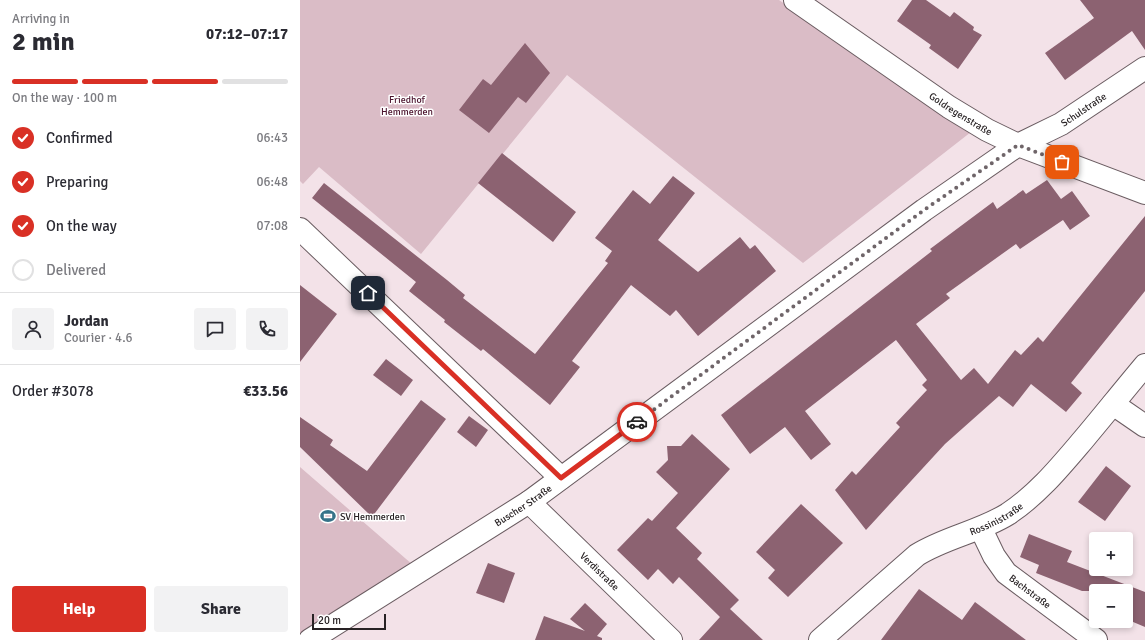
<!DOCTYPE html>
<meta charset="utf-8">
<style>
:root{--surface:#fff;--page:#f2f2f3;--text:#2b2b33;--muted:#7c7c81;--line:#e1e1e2;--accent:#d93025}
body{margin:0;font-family:Signika,sans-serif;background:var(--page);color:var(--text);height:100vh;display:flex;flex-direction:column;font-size:15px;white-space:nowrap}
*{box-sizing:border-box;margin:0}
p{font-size:13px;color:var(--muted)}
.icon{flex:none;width:22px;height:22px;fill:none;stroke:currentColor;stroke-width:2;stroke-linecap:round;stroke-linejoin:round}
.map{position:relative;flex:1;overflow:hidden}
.side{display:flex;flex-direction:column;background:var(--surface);width:300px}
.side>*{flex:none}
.tools{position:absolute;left:789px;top:532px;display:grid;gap:8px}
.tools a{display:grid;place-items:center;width:44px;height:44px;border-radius:4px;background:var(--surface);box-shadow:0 2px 6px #0003;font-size:20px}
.scale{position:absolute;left:12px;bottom:10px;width:74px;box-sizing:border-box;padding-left:4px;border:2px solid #282224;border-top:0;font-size:11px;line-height:14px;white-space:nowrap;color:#282224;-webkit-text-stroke:3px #fff;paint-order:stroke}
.pin{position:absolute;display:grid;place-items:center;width:34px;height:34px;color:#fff;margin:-17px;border-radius:8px;box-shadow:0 2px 6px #0006}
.courier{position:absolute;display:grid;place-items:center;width:40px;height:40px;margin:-20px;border:3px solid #d93025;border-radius:50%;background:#fff;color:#222;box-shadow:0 1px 5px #0007}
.overview em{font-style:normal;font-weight:700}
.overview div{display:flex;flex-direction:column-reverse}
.overview{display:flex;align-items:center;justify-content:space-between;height:68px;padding:0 12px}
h1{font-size:26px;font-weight:700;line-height:30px}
.bar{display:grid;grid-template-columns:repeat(4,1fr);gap:6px 4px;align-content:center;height:48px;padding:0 12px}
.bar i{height:5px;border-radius:3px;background:var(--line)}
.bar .active{background:var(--accent)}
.bar p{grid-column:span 4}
.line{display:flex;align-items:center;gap:10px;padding:0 12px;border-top:1px solid var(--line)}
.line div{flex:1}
.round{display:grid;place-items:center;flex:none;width:42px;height:42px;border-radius:4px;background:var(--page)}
ol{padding:0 12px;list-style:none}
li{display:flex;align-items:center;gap:12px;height:44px}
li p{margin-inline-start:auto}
li .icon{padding:4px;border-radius:50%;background:var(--accent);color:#fff;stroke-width:4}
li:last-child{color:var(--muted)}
li i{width:22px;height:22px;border:2px solid var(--line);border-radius:50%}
.action{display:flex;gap:8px;margin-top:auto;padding:8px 12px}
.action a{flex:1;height:46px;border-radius:4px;background:var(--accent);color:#fff;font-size:16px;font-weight:700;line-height:46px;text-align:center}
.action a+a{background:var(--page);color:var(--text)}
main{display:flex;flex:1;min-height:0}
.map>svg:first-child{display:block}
</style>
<main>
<section class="side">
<div class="overview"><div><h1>2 min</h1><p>Arriving in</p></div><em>07:12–07:17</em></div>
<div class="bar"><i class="active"></i><i class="active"></i><i class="active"></i><i></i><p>On the way · 100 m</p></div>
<ol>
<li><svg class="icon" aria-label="check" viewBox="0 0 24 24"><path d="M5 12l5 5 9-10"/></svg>Confirmed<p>06:43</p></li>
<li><svg class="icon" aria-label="check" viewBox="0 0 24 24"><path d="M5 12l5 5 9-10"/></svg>Preparing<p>06:48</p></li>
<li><svg class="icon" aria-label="check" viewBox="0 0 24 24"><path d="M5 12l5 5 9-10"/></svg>On the way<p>07:08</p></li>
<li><i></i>Delivered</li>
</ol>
<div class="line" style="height:72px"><a class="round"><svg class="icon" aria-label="person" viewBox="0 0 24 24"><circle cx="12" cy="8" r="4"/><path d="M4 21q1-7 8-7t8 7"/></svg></a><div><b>Jordan</b><p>Courier · 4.6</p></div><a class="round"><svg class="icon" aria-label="chat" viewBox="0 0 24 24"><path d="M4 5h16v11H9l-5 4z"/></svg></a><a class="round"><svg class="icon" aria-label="phone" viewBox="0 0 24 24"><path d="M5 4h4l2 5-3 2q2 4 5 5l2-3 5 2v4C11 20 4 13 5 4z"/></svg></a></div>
<div class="line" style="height:52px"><div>Order #3078</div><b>€33.56</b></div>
<div class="action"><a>Help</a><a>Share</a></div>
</section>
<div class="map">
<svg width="845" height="640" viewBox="0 0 845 640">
<rect width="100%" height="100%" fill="#f3e2e8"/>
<path fill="#dabcc6" d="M 0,0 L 479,0 L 671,132 L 503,263 L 267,75 L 121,254 L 19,167 L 3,184 L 0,181 Z
M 0,467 L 113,565 L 0,636 Z"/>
<path fill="#8c6271" d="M 612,0 L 626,0 L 650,17 L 654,12 L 674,27 L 673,30 L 682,35 L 658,69 L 629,48 L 631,45 L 597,21 Z
M 780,0 L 845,0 L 845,50 L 832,31 L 765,80 L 745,53 L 794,18 Z
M 225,43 L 250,73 L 226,103 L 218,97 L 189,133 L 159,110 L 183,79 L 191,85 Z
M 202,153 L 276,212 L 253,242 L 178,183 Z
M 373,176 L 395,193 L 358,240 L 398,272 L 440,237 L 450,249 L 455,245 L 476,271 L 398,336 L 376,310 L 370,316 L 331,285 L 272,361 L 280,367 L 250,405 L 183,349 L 181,351 L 144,322 L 145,320 L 109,291 L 116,282 L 12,198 L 24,183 L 147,280 L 165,295 L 163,298 L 235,354 L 308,263 L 305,261 L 312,251 L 295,238 L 333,190 L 350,204 Z
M 747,180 L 761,199 L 772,191 L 790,216 L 770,230 L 763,220 L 720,249 L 716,244 L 646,294 L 650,298 L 616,324 L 661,380 L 674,368 L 688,384 L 715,350 L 721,355 L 738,337 L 743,342 L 845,216 L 845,291 L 771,383 L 782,393 L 766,412 L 731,384 L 713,407 L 699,396 L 645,444 L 566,530 L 535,490 L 552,471 L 556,475 L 600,427 L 596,423 L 627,390 L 622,385 L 627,380 L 596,340 L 505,411 L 531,444 L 511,460 L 485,427 L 450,454 L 421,415 L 632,251 L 630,249 L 693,202 L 697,209 L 723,190 L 726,194 Z
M 0,285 L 37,314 L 0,362 Z
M 86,359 L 113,380 L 101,396 L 73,375 Z
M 121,400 L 146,419 L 72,517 L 0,447 L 0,417 L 33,440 L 30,445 L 67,471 Z
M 169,416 L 188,430 L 176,447 L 157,432 Z
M 392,434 L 430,469 L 376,528 L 402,553 L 397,559 L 439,600 L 430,609 L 463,640 L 399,640 L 420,617 L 379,577 L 373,584 L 358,569 L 348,580 L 317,550 L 348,518 L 352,521 L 378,493 L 356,472 L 368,460 L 367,446 L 381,446 Z
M 806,466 L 831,486 L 805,521 L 778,502 Z
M 501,504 L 543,543 L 488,597 L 468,578 L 475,570 L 456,552 Z
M 729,534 L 772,551 L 767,562 L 845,592 L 845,627 L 826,619 L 826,591 L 782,591 L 736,573 L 739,565 L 720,557 Z
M 188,563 L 215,573 L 204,603 L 176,593 Z
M 619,589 L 662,620 L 675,602 L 726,640 L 581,640 Z
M 285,603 L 307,624 L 297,636 L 302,638 L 302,640 L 235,640 L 244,616 L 285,631 L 270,619 Z"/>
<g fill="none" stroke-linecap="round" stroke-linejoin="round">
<g stroke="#6a5c61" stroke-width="24">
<g id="street">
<path id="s1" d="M 495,0 L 649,107 L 687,130 L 718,145 L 845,193"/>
<path d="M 0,229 L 261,478"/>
<path d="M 813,404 L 845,426"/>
<path id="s2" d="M 229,502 L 371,640"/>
<path id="s3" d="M 681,529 L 694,556 L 706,573 L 796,640"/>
<path id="s4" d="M 10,640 L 229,502 L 624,210 L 718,145 L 761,124 L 845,68"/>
<path id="s5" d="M 520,640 L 617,555 C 646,537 679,532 708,514 C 738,494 760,467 783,440 C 804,415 824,390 845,365"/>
</g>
</g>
<use href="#street" stroke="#fff" stroke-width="22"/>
</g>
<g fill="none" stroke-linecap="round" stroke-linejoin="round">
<path stroke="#6f6569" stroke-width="4" stroke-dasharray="0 7.2" d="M 337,422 L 624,210 L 718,145 L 762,162"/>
<path stroke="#d93025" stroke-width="5" d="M 68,293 L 261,478 L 337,422"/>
</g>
<defs>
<g id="stadium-bare" transform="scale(1.2)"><path d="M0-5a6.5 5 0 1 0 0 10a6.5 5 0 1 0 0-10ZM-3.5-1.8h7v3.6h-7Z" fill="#367289" stroke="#fff" stroke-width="2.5" paint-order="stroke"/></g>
</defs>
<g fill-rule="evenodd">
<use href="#stadium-bare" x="28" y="516"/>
</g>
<g text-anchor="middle" stroke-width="3" stroke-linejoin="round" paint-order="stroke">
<g font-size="10" fill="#4b132d" stroke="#fff">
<text x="107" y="103">Friedhof<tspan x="107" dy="12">Hemmerden</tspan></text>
</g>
<g font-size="10" fill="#282224" stroke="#fff">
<text dy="4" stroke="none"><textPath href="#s4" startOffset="939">Schulstraße</textPath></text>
<text dy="4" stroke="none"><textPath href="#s1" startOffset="201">Goldregenstraße</textPath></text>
<text dy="4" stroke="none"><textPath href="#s4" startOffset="252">Buscher Straße</textPath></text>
<text dy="4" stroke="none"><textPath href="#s5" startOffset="216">Rossinistraße</textPath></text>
<text dy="4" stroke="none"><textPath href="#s2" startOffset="99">Verdistraße</textPath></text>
<text dy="4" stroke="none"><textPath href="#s3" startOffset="81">Bachstraße</textPath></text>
</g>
<g font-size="10" fill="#282224" stroke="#fff" text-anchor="start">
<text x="40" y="520">SV Hemmerden</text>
</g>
</g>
</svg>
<div class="tools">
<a>+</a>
<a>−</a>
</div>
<div class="scale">20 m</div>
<div class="pin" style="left:762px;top:162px;background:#ea580c"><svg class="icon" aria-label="bag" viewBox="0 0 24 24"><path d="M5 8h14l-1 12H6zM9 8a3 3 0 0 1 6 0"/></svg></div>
<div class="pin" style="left:68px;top:293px;background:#1f2937"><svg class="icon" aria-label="home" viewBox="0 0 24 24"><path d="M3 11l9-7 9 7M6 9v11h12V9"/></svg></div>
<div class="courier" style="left:337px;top:422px"><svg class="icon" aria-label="car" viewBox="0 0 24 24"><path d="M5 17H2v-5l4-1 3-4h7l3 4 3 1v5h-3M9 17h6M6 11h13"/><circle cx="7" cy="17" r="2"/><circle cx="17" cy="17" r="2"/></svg></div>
</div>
</main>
